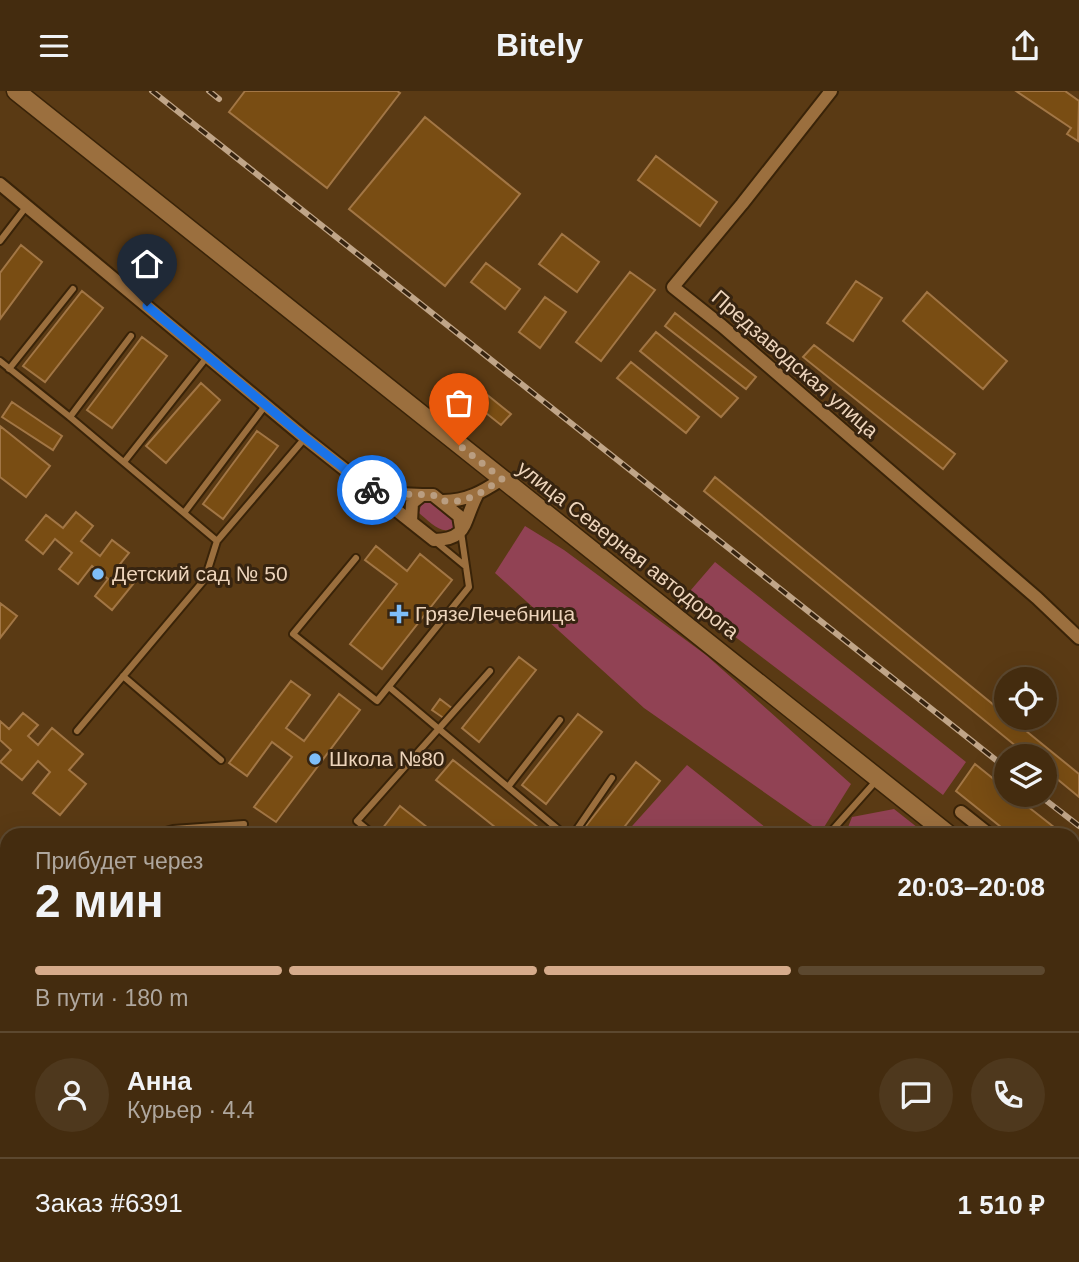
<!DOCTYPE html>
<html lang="ru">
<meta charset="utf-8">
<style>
:root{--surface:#442c0f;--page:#4e381d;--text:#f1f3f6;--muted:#afa79e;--line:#5c482f;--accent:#d6ab8b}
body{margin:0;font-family:Helvetica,sans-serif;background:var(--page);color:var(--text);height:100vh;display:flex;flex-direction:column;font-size:26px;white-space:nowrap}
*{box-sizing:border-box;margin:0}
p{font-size:23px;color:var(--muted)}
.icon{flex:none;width:38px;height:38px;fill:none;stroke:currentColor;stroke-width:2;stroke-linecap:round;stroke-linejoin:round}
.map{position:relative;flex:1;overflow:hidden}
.side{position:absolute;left:0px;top:737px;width:1080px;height:436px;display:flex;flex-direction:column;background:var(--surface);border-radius:21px 21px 0 0;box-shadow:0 7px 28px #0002,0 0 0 2px var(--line)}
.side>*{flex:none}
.controls{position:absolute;left:994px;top:576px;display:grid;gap:14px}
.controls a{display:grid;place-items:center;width:63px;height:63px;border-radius:50%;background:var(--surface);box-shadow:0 7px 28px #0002,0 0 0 2px var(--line);font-size:35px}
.pin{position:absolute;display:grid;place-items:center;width:60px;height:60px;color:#fff;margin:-72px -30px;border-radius:50% 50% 50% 0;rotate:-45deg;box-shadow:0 0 7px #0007}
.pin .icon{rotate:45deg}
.courier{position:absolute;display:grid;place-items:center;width:70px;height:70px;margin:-35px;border:5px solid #1a73e8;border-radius:50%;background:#fff;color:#222;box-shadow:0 2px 9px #0007}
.head em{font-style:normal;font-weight:600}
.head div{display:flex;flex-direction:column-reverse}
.head{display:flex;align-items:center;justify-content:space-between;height:119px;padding:0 35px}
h1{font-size:46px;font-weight:600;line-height:52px}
.bar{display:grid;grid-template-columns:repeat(4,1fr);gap:10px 7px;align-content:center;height:84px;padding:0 35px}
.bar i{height:9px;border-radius:5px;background:var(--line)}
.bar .current{background:var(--accent)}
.bar p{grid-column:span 4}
.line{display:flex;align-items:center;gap:18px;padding:0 35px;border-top:2px solid var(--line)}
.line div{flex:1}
.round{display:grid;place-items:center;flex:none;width:74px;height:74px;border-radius:37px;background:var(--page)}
header{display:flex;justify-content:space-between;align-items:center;height:91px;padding:0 35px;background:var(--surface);font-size:32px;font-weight:600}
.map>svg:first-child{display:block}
</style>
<header><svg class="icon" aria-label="menu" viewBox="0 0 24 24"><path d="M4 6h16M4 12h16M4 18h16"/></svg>Bitely<svg class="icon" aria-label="share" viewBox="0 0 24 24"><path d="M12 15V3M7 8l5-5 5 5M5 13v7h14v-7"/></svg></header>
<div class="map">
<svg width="1079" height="1171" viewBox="0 0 1079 1171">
<rect width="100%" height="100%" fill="#5a3a14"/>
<path fill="#914254" d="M 431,408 L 454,426 L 456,433 C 445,449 429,430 419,422 L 422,410 Z
M 525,435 L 564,459 L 706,564 L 851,693 L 821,741 L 644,617 L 495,482 Z
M 715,471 L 966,671 L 943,704 L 684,507 Z
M 687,674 L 775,744 L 624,744 Z
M 894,718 L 927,744 L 845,744 L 852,726 Z
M 1073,981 L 1079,986 L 1079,1171 L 1036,1171 L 1030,1166 L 1073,1166 Z
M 7,1074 L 7,1107 L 0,1117 L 0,1076 Z
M 7,1148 L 7,1166 L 182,1166 L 189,1171 L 0,1171 L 0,1157 Z
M 529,1166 L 769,1166 L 764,1171 L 625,1171 L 626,1166 L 607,1167 L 604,1171 L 525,1171 Z"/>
<path fill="#794d13" stroke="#a27645" stroke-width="2" d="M 245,0 L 397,0 L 400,2 L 327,97 L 229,21 Z
M 1016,0 L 1065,0 L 1079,10 L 1078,50 L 1067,43 L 1071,37 Z
M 425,26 L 520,103 L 445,195 L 349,118 Z
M 656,65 L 717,111 L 700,135 L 638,89 Z
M 562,143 L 599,171 L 577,201 L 539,173 Z
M 21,154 L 42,171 L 0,228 L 0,182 Z
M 486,172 L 520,198 L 505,218 L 471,191 Z
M 630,181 L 655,199 L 601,270 L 576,251 Z
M 856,190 L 882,207 L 853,250 L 827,232 Z
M 82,200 L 103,217 L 45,291 L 23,275 Z
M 927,201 L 1007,270 L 983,298 L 903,230 Z
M 545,206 L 566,221 L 540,257 L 519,241 Z
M 675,222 L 756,286 L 746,298 L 665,235 Z
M 656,241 L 738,307 L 721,326 L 640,260 Z
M 142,246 L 167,265 L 112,337 L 87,319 Z
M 814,254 L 955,363 L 943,378 L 803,266 Z
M 631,271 L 699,326 L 686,342 L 617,287 Z
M 470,290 L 511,323 L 501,334 L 461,302 Z
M 201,292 L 220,309 L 166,372 L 146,355 Z
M 12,311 L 62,345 L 53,359 L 2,326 Z
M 0,335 L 50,375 L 26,406 L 0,386 Z
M 257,340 L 278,355 L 223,428 L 203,413 Z
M 715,386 L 1006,624 L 1006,626 L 1009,626 L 1079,683 L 1079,706 L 1045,678 L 1045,665 L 1028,665 L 704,400 Z
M 76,421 L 93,435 L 81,450 L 100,465 L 112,449 L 129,462 L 116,478 L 134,492 L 112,519 L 95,505 L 108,488 L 92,475 L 78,493 L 59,478 L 72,462 L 55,448 L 43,463 L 26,449 L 46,424 L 63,437 Z
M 376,455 L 407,480 L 420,463 L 452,489 L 382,578 L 350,553 L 397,493 L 365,469 Z
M 0,512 L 17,525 L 0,547 Z
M 519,566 L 536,579 L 479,651 L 462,637 Z
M 291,590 L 310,604 L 286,637 L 304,650 L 339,603 L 360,619 L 276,731 L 254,716 L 292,666 L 272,651 L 247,685 L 229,672 Z
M 440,608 L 453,618 L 445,628 L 432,619 Z
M 23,622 L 38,634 L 28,645 L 38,654 L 52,637 L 83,663 L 69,679 L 86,693 L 60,724 L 33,702 L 50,681 L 38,670 L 22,689 L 0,671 L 11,659 L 0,649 L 0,630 L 9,638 Z
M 578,623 L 602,641 L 546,713 L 522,694 Z
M 453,669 L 548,744 L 505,744 L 436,689 Z
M 636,671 L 660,690 L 618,744 L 587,744 L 582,740 Z
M 975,673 L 1006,698 L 1006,704 L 1013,704 L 1064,744 L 1011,744 L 956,700 Z
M 400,715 L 437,744 L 389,744 L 382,738 Z
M 1073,751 L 1079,756 L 1079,797 L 1073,792 Z
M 0,816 L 7,820 L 0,833 Z
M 0,909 L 7,915 L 7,948 L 0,943 Z
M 490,1166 L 514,1166 L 510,1171 L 486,1171 Z"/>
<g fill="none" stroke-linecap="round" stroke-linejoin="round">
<g stroke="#392308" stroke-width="10">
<path id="service" d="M 0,150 L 26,116
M 0,270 L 70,326 L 217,450 L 305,347
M 9,278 L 73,198
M 70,326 L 131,245
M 124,371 L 207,266
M 184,422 L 265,315
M 436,451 L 464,474
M 356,467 L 293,543 L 377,610 L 469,496 L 461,441
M 123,585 L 221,669
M 389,596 L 565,744
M 77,640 L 205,488 L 217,450
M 508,696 L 560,629
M 151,744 L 173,738 L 244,733
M 374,744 L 357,730 L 490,580
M 573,744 L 612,687
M 828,744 L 876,690
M 0,784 L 7,783
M 1073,924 L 1079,916
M 399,1166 L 401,1171
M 458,1171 L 462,1166
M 530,1171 L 534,1166"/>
</g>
<g stroke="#392308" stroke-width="16">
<path id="minor" d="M 831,0 L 742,113 L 673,196 L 722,235 L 1037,507 L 1079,547
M 0,93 L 305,347 L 434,449 C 468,449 463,431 477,404
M 376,402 L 422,404
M 443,410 C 467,410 482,401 502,388
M 411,431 L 412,412 L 422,404 L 433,404 L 459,425 L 461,437
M 961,721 L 990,744
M 1073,806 L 1079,810"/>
</g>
<g stroke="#392308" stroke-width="21">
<path id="secondary" d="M 16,0 L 949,744
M 1073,845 L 1079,850
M 0,989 L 7,995
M 221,1166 L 228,1171"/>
</g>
<use href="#service" stroke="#9b6f3e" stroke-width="6"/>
<use href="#minor" stroke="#9b6f3e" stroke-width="12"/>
<use href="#secondary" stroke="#9b6f3e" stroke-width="18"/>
<g stroke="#c0a588" stroke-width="6">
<path id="rail" d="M 152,0 L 1006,677
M 209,0 L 219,8
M 1039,704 L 1079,735"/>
</g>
<use href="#rail" stroke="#372410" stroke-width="3.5" stroke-dasharray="10" stroke-linecap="butt"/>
</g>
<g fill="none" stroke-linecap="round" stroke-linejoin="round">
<path stroke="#ba9e81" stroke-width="7" stroke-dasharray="0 12.6" d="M 372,399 L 376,402 L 433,404 L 443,410 L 461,410 L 477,404 L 502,388 L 459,354"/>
<path stroke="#1a73e8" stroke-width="9" d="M 147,215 L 305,347 L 372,399"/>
</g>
<g fill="#7ebef9" stroke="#372410" stroke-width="2.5">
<circle cx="98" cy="483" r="7"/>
<path d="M395.5 512.5h7v7h7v7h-7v7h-7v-7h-7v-7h7z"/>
<circle cx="315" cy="668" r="7"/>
</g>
<g text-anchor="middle" stroke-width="6" stroke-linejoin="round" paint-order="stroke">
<g font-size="21" fill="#edd4bb" stroke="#372410">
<text transform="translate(795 273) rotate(41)" y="7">Предзаводская улица</text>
<text transform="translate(628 459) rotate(38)" y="7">улица Северная автодорога</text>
</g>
<g font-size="21" fill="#edd4bb" stroke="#372410" text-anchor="start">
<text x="112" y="490">Детский сад № 50</text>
<text x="415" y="530">ГрязеЛечебница</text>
<text x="329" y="675">Школа №80</text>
</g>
</g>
</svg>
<div class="controls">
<a><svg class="icon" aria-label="locate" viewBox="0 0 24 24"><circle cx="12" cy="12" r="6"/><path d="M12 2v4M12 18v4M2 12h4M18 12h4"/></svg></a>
<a><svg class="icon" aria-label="layers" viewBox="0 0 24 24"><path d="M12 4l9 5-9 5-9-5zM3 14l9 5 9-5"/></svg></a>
</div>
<div class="pin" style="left:459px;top:354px;background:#ea580c"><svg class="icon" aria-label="bag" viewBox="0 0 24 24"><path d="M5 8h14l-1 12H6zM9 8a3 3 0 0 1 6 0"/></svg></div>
<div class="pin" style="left:147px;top:215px;background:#1f2937"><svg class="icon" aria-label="home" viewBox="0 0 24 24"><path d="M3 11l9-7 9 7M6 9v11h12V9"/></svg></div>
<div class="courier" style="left:372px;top:399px"><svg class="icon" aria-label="bike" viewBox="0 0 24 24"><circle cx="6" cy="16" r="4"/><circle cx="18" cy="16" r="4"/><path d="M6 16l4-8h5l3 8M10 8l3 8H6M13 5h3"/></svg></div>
<section class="side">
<div class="head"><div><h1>2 мин</h1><p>Прибудет через</p></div><em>20:03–20:08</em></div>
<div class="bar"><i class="current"></i><i class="current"></i><i class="current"></i><i></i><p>В пути · 180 m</p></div>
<div class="line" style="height:126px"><a class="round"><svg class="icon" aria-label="person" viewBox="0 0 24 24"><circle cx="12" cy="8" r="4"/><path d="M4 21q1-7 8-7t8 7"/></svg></a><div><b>Анна</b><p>Курьер · 4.4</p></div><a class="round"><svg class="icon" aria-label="chat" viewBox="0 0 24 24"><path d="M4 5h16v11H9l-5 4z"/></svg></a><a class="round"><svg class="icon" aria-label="phone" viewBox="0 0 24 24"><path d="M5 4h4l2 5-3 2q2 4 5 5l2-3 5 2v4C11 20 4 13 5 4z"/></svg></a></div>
<div class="line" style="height:91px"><div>Заказ #6391</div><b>1 510 ₽</b></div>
</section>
</div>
